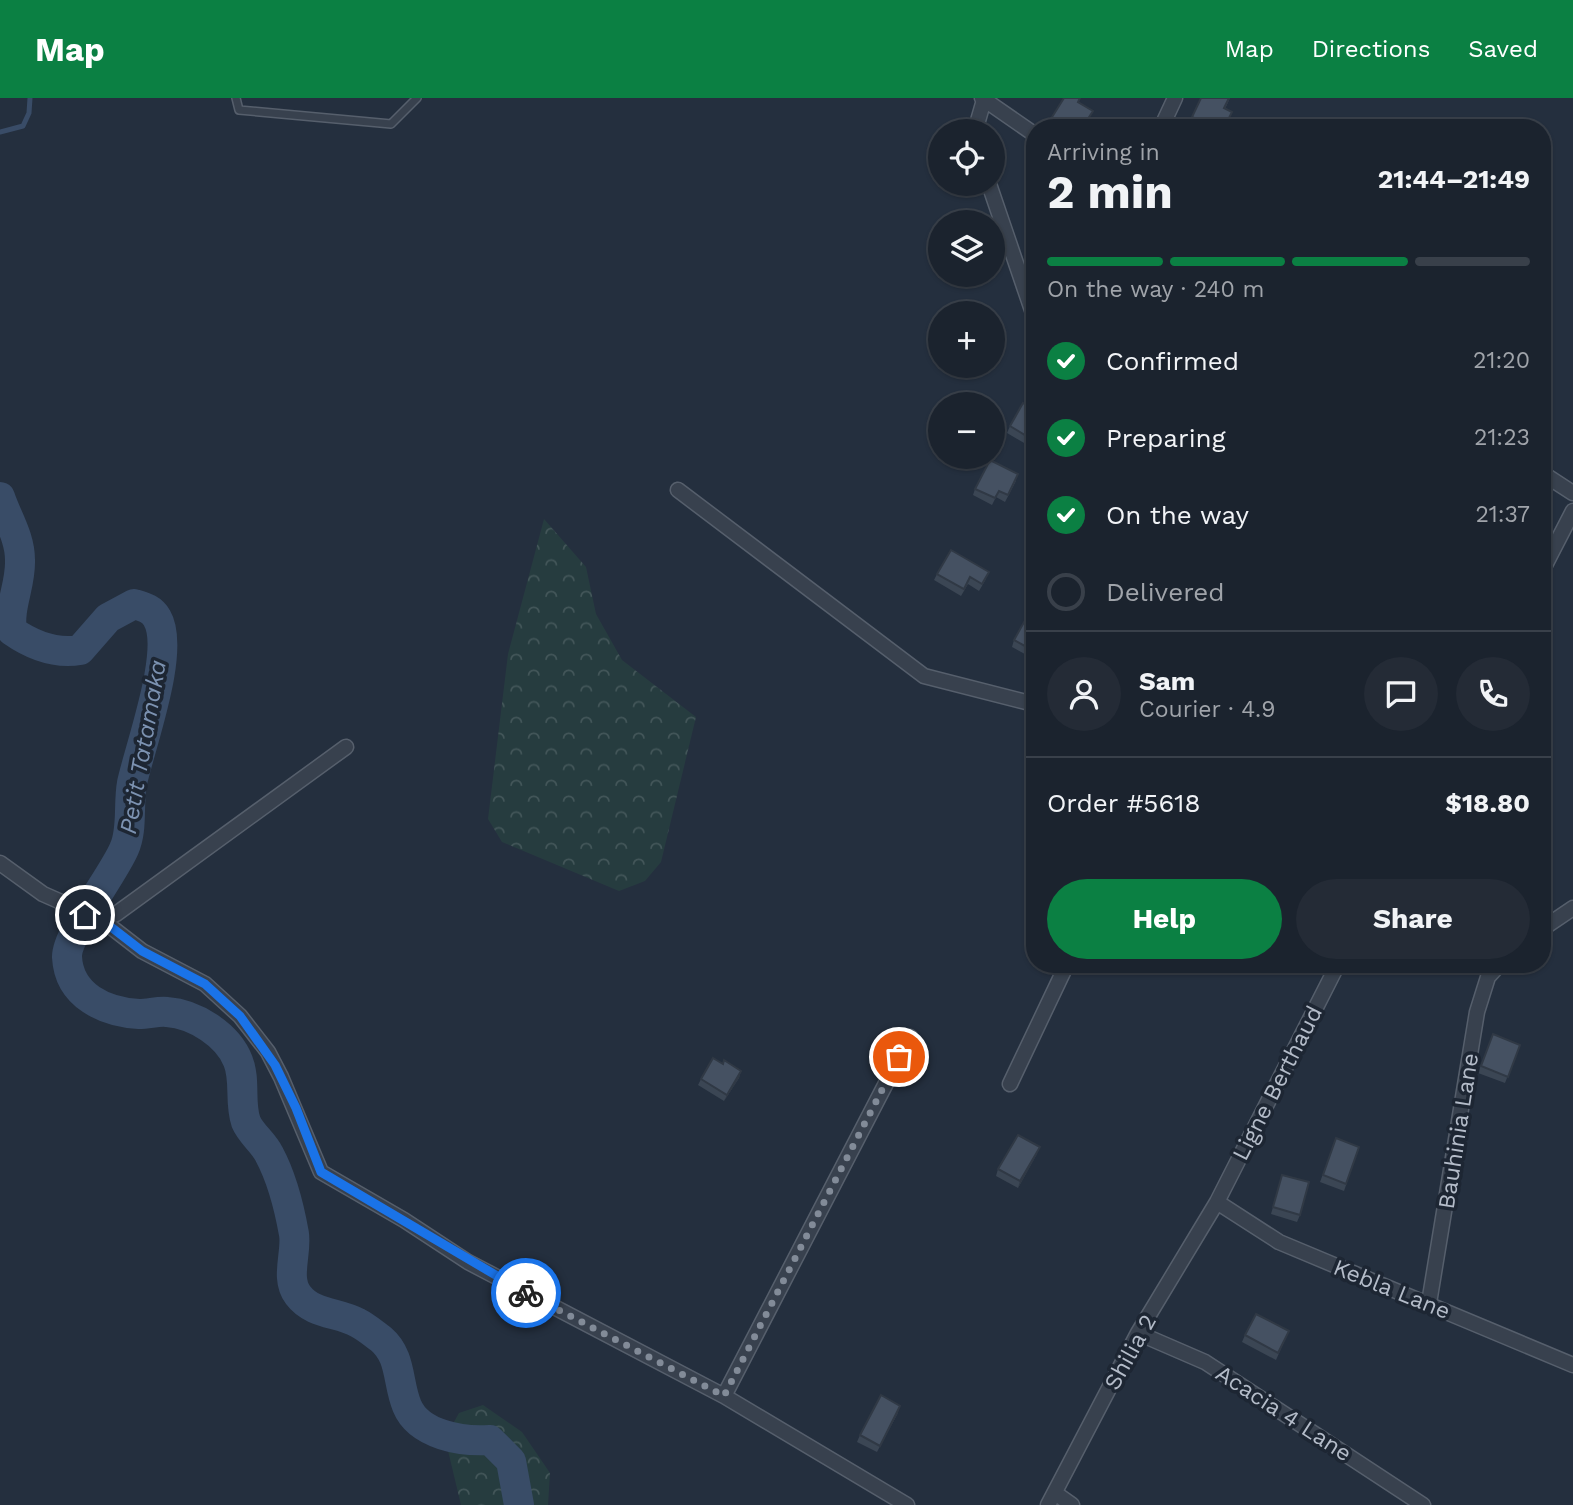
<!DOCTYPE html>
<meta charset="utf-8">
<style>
:root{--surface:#1b232e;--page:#242b36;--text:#f1f3f6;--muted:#a0a4aa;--line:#39404a;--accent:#0b8043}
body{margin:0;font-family:"Work Sans",sans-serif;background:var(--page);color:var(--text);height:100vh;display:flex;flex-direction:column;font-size:26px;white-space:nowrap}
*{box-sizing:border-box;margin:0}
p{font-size:23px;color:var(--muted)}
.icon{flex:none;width:38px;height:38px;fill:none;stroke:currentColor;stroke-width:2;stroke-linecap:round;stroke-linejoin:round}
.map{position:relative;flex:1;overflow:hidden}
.panel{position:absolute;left:1026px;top:21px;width:525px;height:854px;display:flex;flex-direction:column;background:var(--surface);border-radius:28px;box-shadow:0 2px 5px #0004,0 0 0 2px var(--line)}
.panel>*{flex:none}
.buttons{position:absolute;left:928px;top:21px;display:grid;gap:14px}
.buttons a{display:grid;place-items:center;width:77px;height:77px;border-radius:50%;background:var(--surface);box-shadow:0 2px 5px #0004,0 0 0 2px var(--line);font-size:35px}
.pin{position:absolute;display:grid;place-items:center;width:60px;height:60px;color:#fff;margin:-30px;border:4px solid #fff;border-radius:50%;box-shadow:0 2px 7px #0007}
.courier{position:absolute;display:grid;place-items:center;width:70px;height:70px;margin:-35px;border:5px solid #1a73e8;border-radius:50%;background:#fff;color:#222;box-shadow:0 2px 9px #0007}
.headline em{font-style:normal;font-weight:700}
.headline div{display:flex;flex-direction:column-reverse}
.headline{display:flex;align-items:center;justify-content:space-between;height:119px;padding:0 21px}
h1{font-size:46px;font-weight:700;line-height:52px}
.bar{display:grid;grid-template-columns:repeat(4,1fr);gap:10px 7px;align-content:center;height:84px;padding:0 21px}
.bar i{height:9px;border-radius:5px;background:var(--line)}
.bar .on{background:var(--accent)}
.bar p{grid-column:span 4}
.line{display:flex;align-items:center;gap:18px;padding:0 21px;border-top:2px solid var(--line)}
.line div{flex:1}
.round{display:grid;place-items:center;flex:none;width:74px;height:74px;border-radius:37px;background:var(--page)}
ol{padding:0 21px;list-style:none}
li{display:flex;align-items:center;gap:21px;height:77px}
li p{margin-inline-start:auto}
li .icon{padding:7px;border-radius:50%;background:var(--accent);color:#fff;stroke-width:4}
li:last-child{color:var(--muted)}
li i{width:38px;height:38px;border:4px solid var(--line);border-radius:50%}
.action{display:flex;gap:14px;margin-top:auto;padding:14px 21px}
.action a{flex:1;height:80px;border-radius:42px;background:var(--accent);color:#fff;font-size:28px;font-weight:700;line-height:80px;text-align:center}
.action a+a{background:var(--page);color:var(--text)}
header{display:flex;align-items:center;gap:42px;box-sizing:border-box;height:98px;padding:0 35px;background:var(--accent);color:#fff}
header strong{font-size:33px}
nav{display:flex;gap:38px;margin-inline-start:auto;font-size:24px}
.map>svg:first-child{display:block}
</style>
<header>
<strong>Map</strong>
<nav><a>Map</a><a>Directions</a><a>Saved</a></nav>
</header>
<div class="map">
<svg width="1573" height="1407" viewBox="0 0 1573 1407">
<defs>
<pattern id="forest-crowns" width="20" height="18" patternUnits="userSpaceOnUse" patternTransform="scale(1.75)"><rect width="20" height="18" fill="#263c3f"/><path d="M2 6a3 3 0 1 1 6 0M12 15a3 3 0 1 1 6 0" fill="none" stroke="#435659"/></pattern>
</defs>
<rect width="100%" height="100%" fill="#242f3e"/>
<path fill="url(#forest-crowns)" d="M 544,421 L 586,469 L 596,516 L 622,562 L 696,619 L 661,764 L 645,783 L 619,793 L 502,744 L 488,721 L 508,556 Z
M 483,1307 L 522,1334 L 550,1375 L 548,1407 L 461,1407 L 445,1340 L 459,1315 Z"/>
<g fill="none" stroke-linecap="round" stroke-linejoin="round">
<path stroke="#394c67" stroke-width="5" d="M 0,34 L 23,28 L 29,15 L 30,0"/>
<path stroke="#394c67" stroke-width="30" d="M 0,399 C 7,420 20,439 20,462 C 21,487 8,509 12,533 C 32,547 56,556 80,552 L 108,520 L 134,506 C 144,509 152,511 157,520 C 176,552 140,648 132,685 C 128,706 133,732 124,751 C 113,777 66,837 67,859 C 69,898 105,914 139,916 C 149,916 158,913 167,914 C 195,916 228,937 238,963 C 246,983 239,1004 246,1024 C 251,1036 263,1044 269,1056 C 282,1080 289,1108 294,1136 C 297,1155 285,1180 298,1197 C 313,1217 338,1214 358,1225 C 366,1229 374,1236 381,1241 C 402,1259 397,1284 407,1308 C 419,1337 462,1344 490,1342 L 511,1363 L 519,1407"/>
<g stroke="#565f6c" stroke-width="10">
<path id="lane" d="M 236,0 L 239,12 L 391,26 L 417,0"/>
</g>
<g stroke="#565f6c" stroke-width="17">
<path id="street" d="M 982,0 L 1034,36
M 1161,30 L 1175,0
M 975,33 L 984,2
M 989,86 L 1034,218
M 1542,375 L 1573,395
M 678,392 L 924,578 L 1034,606
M 1542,473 L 1573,413
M 0,765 L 43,796 L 102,822 L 116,816 L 346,649
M 102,822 L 142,853 L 205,886 L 240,918 L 268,954 L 281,979 L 321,1074 L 404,1122 L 468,1164 L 724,1298 L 907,1407
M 1542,831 L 1573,810
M 1010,986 L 1067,866
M 1217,1104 L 1279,1144 L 1573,1267
M 1429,1205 L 1477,914 L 1488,879 L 1500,866
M 1138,1235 L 1205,1264 L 1423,1407
M 724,1298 L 910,939
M 1055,1395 L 1072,1407
M 1048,1407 L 1138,1235 L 1217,1104 L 1338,866"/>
</g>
<use href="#lane" stroke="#38414e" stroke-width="7"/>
<use href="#street" stroke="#38414e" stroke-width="14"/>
</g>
<path fill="#3b4654" d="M 1201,0 L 1230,0 L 1225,11 L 1232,14 L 1225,30 L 1190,30 L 1188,29 Z
M 1034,312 L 1034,342 L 1031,349 L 1007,335 L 1010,328 Z
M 1016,383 L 1005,404 L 996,399 L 992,407 L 973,397 L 975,391 Z
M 937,476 L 986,481 L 979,493 L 968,486 L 961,498 L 934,482 Z
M 1034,520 L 1034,561 L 1012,549 L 1014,542 Z
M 1493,936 L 1520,947 L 1505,985 L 1478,975 Z
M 741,973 L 739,980 L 724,1003 L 698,987 L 701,981 Z
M 1336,1040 L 1359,1049 L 1344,1093 L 1320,1084 Z
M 1037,1056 L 1018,1090 L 996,1078 L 998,1071 Z
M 1282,1077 L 1300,1117 L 1297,1124 L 1271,1116 Z
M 1289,1233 L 1276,1262 L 1242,1244 L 1245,1237 Z
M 898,1315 L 877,1354 L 857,1344 L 860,1337 Z"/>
<path fill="#303945" d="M 741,973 L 739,980 L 724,1003 L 727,997 Z
M 1040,1049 L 1037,1056 L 1018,1090 L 1020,1083 Z
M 900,1308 L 898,1315 L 877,1354 Z"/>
<path fill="#455162" stroke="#303945" stroke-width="2" d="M 1064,0 L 1080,0 L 1078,4 L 1093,13 L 1082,30 L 1051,30 L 1047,27 Z
M 1201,0 L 1229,0 L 1224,10 L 1232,14 L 1224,30 L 1214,30 L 1192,19 Z
M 1023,305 L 1034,312 L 1034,340 L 1033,342 L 1010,328 Z
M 990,362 L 1018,376 L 1008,397 L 999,393 L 995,400 L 975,391 Z
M 951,452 L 989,474 L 982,486 L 970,479 L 964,491 L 937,476 Z
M 1028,517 L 1034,520 L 1034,553 L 1014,542 Z
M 1493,936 L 1520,947 L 1508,979 L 1481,968 Z
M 713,960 L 723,966 L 724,962 L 741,973 L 727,997 L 701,981 Z
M 1018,1037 L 1040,1049 L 1020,1083 L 998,1071 Z
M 1336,1040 L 1359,1049 L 1346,1086 L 1323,1077 Z
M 1282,1077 L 1309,1084 L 1300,1117 L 1273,1109 Z
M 1256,1216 L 1289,1233 L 1278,1255 L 1245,1237 Z
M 881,1297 L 900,1308 L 880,1348 L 860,1337 Z"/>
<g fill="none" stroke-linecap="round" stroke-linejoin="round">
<path stroke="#828b98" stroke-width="7" stroke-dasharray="0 12.6" d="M 526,1195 L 724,1298 L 899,959"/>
<path stroke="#1a73e8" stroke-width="9" d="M 85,817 L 102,822 L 142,853 L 205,886 L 240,918 L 275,967 L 296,1010 L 321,1074 L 526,1195"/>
</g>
<g text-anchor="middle" stroke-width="7" stroke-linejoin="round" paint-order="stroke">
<g font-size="23" fill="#b4bcc9" stroke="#1d2633">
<text transform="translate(1277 985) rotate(-63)" y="8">Ligne Berthaud</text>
<text transform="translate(1458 1033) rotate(-81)" y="8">Bauhinia Lane</text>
<text transform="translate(1392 1191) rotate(22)" y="8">Kebla Lane</text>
<text transform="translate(1130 1254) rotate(-61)" y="8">Shilia 2</text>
<text transform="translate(1284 1315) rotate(33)" y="8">Acacia 4 Lane</text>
</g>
<g font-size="24" font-style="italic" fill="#7c92b1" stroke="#1d2633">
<text transform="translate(143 649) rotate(-80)" y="8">Petit Tatamaka</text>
</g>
</g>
</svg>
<div class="buttons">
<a><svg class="icon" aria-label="locate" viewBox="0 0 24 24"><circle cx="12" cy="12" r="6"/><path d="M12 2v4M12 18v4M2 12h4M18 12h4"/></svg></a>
<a><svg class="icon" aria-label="layers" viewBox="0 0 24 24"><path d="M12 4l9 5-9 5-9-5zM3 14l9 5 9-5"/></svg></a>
<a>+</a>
<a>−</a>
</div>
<div class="pin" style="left:899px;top:959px;background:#ea580c"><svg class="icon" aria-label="bag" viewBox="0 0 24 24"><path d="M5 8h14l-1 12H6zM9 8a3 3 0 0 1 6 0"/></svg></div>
<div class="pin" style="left:85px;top:817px;background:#1f2937"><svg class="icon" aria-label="home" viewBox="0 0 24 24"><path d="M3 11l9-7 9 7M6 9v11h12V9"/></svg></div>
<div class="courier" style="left:526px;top:1195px"><svg class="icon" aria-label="bike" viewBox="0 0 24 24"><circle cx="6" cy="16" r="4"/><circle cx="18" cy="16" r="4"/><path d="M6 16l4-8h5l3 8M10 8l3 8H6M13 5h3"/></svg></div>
<section class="panel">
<div class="headline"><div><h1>2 min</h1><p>Arriving in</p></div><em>21:44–21:49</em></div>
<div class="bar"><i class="on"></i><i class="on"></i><i class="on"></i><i></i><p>On the way · 240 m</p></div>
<ol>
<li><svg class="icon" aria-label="check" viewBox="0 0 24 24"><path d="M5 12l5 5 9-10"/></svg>Confirmed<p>21:20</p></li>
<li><svg class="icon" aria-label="check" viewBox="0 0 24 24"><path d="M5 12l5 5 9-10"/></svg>Preparing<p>21:23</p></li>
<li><svg class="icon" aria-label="check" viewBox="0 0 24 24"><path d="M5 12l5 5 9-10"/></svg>On the way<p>21:37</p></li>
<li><i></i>Delivered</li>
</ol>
<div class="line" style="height:126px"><a class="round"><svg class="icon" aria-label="person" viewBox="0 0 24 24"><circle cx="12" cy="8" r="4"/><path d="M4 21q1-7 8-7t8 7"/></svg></a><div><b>Sam</b><p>Courier · 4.9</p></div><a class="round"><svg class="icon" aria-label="chat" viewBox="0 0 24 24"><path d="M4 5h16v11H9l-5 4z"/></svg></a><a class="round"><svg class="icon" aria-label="phone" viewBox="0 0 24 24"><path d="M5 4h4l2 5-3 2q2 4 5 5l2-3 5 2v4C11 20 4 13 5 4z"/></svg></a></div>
<div class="line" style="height:91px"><div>Order #5618</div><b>$18.80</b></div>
<div class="action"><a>Help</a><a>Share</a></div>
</section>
</div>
